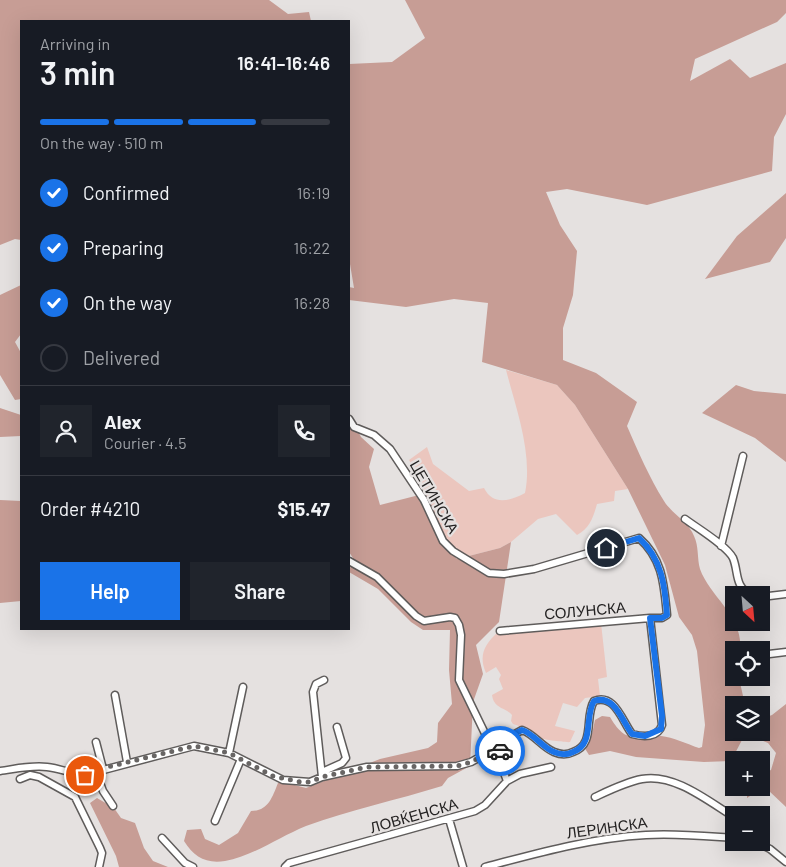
<!DOCTYPE html>
<meta charset="utf-8">
<style>
:root{--surface:#171b24;--page:#20242c;--text:#f1f3f6;--muted:#9ea1a6;--line:#363941;--accent:#1a73e8}
body{margin:0;font-family:Barlow,sans-serif;background:var(--page);color:var(--text);height:100vh;display:flex;flex-direction:column;font-size:19px;white-space:nowrap}
*{box-sizing:border-box;margin:0}
p{font-size:16px;color:var(--muted)}
.icon{flex:none;width:28px;height:28px;fill:none;stroke:currentColor;stroke-width:2;stroke-linecap:round;stroke-linejoin:round}
.map{position:relative;flex:1;overflow:hidden}
.drawer{position:absolute;left:20px;top:20px;width:330px;height:610px;display:flex;flex-direction:column;background:var(--surface);border-radius:0px;box-shadow:0 5px 20px #0002}
.drawer>*{flex:none}
.needle{width:32px;rotate:154deg}
.fabs{position:absolute;left:725px;top:586px;display:grid;gap:10px}
.fabs a{display:grid;place-items:center;width:45px;height:45px;border-radius:0px;background:var(--surface);box-shadow:0 5px 20px #0002;font-size:25px}
.pin{position:absolute;display:grid;place-items:center;width:42px;height:42px;color:#fff;margin:-21px;border:2px solid #fff;border-radius:50%;box-shadow:0 1px 5px #0007}
.courier{position:absolute;display:grid;place-items:center;width:50px;height:50px;margin:-25px;border:4px solid #1a73e8;border-radius:50%;background:#fff;color:#222;box-shadow:0 1px 6px #0007}
.overview em{font-style:normal;font-weight:600}
.overview div{display:flex;flex-direction:column-reverse}
.overview{display:flex;align-items:center;justify-content:space-between;height:85px;padding:0 20px}
h1{font-size:32px;font-weight:600;line-height:38px}
.bar{display:grid;grid-template-columns:repeat(4,1fr);gap:8px 5px;align-content:center;height:60px;padding:0 20px}
.bar i{height:6px;border-radius:4px;background:var(--line)}
.bar .current{background:var(--accent)}
.bar p{grid-column:span 4}
.line{display:flex;align-items:center;gap:12px;padding:0 20px;border-top:1px solid var(--line)}
.line div{flex:1}
.round{display:grid;place-items:center;flex:none;width:52px;height:52px;border-radius:0px;background:var(--page)}
ol{padding:0 20px;list-style:none}
li{display:flex;align-items:center;gap:15px;height:55px}
li p{margin-inline-start:auto}
li .icon{padding:5px;border-radius:50%;background:var(--accent);color:#fff;stroke-width:4}
li:last-child{color:var(--muted)}
li i{width:28px;height:28px;border:2px solid var(--line);border-radius:50%}
.button{display:flex;gap:10px;margin-top:auto;padding:10px 20px}
.button a{flex:1;height:58px;border-radius:0px;background:var(--accent);color:#fff;font-size:20px;font-weight:600;line-height:58px;text-align:center}
.button a+a{background:var(--page);color:var(--text)}
.map>svg:first-child{display:block}
</style>
<div class="map">
<svg width="786" height="867" viewBox="0 0 786 867">
<rect width="100%" height="100%" fill="#e5e1e0"/>
<path fill="#ebc6be" d="M 506,370 L 557,385 L 575,405 L 628,489 L 615,491 L 614,501 L 597,504 C 593,518 590,528 577,535 L 556,514 L 538,519 L 511,542 L 500,548 L 457,559 L 441,543 L 423,494 L 424,486 L 409,460 L 427,447 L 433,464 L 469,491 L 484,488 C 493,506 510,501 525,493 C 533,454 516,408 506,370 Z
M 601,623 L 607,677 L 598,679 L 600,696 L 585,698 L 577,707 L 563,703 L 555,726 L 575,731 L 570,742 C 568,743 540,739 539,738 C 529,733 524,727 513,724 L 511,721 L 512,715 C 505,707 494,709 492,695 L 503,689 L 499,679 L 501,675 L 496,667 L 486,673 C 478,655 485,644 498,632 Z"/>
<path fill="#c79d95" d="M 0,0 L 269,0 L 288,14 L 309,12 L 311,21 L 21,21 L 21,240 L 15,239 L 0,245 Z
M 405,0 L 786,0 L 786,13 L 777,22 L 695,59 L 690,81 L 730,59 L 750,78 L 786,63 L 786,114 L 774,137 L 772,171 L 647,205 L 567,189 L 546,192 L 560,225 L 577,251 L 573,295 L 563,328 L 563,360 L 596,373 L 637,402 L 627,426 C 638,451 649,477 664,501 C 672,514 689,522 694,536 C 699,546 697,559 700,569 C 710,597 744,617 740,650 L 734,650 L 734,678 L 739,678 L 745,705 L 734,705 L 734,732 L 761,732 L 761,719 L 772,715 L 786,704 L 786,807 L 768,790 L 761,789 L 747,798 L 747,788 L 761,788 L 761,774 L 771,770 L 776,753 L 768,743 L 754,737 L 742,740 L 731,761 L 704,762 L 636,757 L 610,751 L 589,755 L 584,747 L 592,734 L 595,720 L 602,716 L 610,717 C 627,746 635,734 661,736 C 673,737 687,744 699,748 L 702,747 L 705,725 L 697,651 L 692,635 L 679,617 L 665,565 L 628,489 L 575,405 L 557,385 L 482,362 L 488,303 L 454,299 L 406,307 L 349,300 L 349,287 L 354,288 L 349,258 L 349,64 L 392,62 L 425,38 Z
M 786,193 L 786,238 L 770,262 L 705,279 L 737,236 Z
M 21,285 L 21,334 L 15,342 L 21,353 L 21,399 L 15,400 L 0,375 L 0,295 Z
M 736,385 L 754,391 L 786,394 L 786,462 L 755,438 L 702,413 Z
M 0,408 L 21,415 L 21,436 L 0,437 Z
M 349,414 L 361,437 L 374,449 L 369,467 L 380,505 L 423,494 L 441,543 L 457,559 L 500,548 L 511,542 L 499,622 L 476,645 L 483,674 L 473,702 L 470,766 L 448,778 L 442,786 C 397,800 350,810 306,826 C 279,837 253,856 225,861 C 206,864 194,857 184,841 L 187,830 L 201,829 L 205,839 L 219,845 L 238,833 L 251,811 C 268,811 272,798 278,783 L 283,782 L 306,788 L 380,759 L 428,748 L 437,742 L 438,723 L 452,704 L 449,670 L 450,630 L 423,630 L 411,622 L 378,589 L 349,572 L 353,558 L 349,552 Z
M 0,500 L 21,501 L 21,601 L 0,603 Z
M 97,798 L 114,808 L 121,818 L 135,823 L 144,848 L 153,861 L 168,867 L 119,867 L 116,856 L 90,803 Z"/>
<g fill="none" stroke-linecap="round" stroke-linejoin="round">
<g stroke="#5f5c5b" stroke-width="9">
<path id="minor" d="M 349,419 L 354,427 L 374,435 L 390,449 L 424,500 L 443,541 L 453,551 L 489,573 L 504,574 L 534,569 L 639,538 C 663,559 664,585 667,615 L 662,618 L 650,618
M 685,519 C 697,528 726,545 733,558 C 739,573 734,586 751,595
M 721,546 L 743,456
M 761,597 L 786,594
M 761,655 L 786,652
M 115,695 L 127,762
M 96,742 L 103,769
M 229,753 L 243,687
M 497,754 L 515,734 L 522,730 C 534,734 542,747 554,752 C 561,755 567,755 573,752 C 596,744 584,717 594,701 C 615,693 622,721 632,734 C 643,737 658,738 662,725 L 650,618 L 500,631
M 0,771 C 15,769 31,765 47,767 C 66,769 76,778 96,772
M 322,772 L 342,763 L 346,758 L 337,727
M 322,777 L 313,692 L 316,684 L 324,680
M 20,779 L 30,775 L 39,777 L 75,797 L 100,848 L 102,853 L 99,867
M 507,781 L 520,774 L 551,767
M 595,797 C 610,790 626,782 642,779 C 674,773 708,801 734,817
M 113,806 L 103,791 L 96,772 L 194,746 L 229,753 L 283,780 L 310,782 L 322,777 L 367,767 L 457,766 L 471,762 L 493,750
M 449,819 L 463,867
M 215,821 L 241,759
M 162,838 L 185,863 L 193,867
M 756,842 L 770,849 L 786,862
M 285,867 L 289,863 L 475,811 L 485,805 L 507,781 L 497,754 L 493,750 L 459,680 L 461,635 L 459,625 L 455,618 L 450,617 L 424,621 L 416,616 L 377,577 L 349,561
M 485,867 C 538,853 591,838 646,835 C 675,833 705,836 734,838"/>
</g>
<use href="#minor" stroke="#fff" stroke-width="6"/>
</g>
<g fill="none" stroke-linecap="round" stroke-linejoin="round">
<path stroke="#686564" stroke-width="5" stroke-dasharray="0 9" d="M 85,775 L 108,767 L 194,746 L 229,753 L 273,776 L 300,782 L 310,782 L 322,777 L 367,767 L 457,766 L 471,762 L 493,750 L 497,754 L 500,751"/>
<path stroke="#1a73e8" stroke-width="6" d="M 500,751 L 514,734 L 522,730 C 534,734 542,747 554,752 C 561,755 567,755 573,752 C 595,744 584,717 594,701 C 615,694 622,721 632,734 L 645,736 L 661,729 L 662,716 L 650,618 L 662,618 L 667,615 C 665,586 662,559 639,538 L 606,548"/>
</g>
<g text-anchor="middle" stroke-width="4.5" stroke-linejoin="round" paint-order="stroke">
<g font-size="15" fill="#242222" stroke="#e5e1e0">
<text transform="translate(434 497) rotate(60)" y="5">ЦЕТИНСКА</text>
<text transform="translate(585 611) rotate(-5)" y="5">СОЛУНСКА</text>
<text transform="translate(414 816) rotate(-16)" y="5">ЛОВЌЕНСКА</text>
<text transform="translate(607 828) rotate(-8)" y="5">ЛЕРИНСКА</text>
</g>
</g>
</svg>
<div class="fabs">
<a><svg class="needle" viewBox="-14 -14 28 28"><path d="M0-13l5 13h-10z" fill="#e53935"/><path d="M0 13l5-13h-10z" fill="#9ea1a6"/></svg></a>
<a><svg class="icon" aria-label="locate" viewBox="0 0 24 24"><circle cx="12" cy="12" r="6"/><path d="M12 2v4M12 18v4M2 12h4M18 12h4"/></svg></a>
<a><svg class="icon" aria-label="layers" viewBox="0 0 24 24"><path d="M12 4l9 5-9 5-9-5zM3 14l9 5 9-5"/></svg></a>
<a>+</a>
<a>−</a>
</div>
<div class="pin" style="left:85px;top:775px;background:#ea580c"><svg class="icon" aria-label="bag" viewBox="0 0 24 24"><path d="M5 8h14l-1 12H6zM9 8a3 3 0 0 1 6 0"/></svg></div>
<div class="pin" style="left:606px;top:548px;background:#1f2937"><svg class="icon" aria-label="home" viewBox="0 0 24 24"><path d="M3 11l9-7 9 7M6 9v11h12V9"/></svg></div>
<div class="courier" style="left:500px;top:751px"><svg class="icon" aria-label="car" viewBox="0 0 24 24"><path d="M5 17H2v-5l4-1 3-4h7l3 4 3 1v5h-3M9 17h6M6 11h13"/><circle cx="7" cy="17" r="2"/><circle cx="17" cy="17" r="2"/></svg></div>
<section class="drawer">
<div class="overview"><div><h1>3 min</h1><p>Arriving in</p></div><em>16:41–16:46</em></div>
<div class="bar"><i class="current"></i><i class="current"></i><i class="current"></i><i></i><p>On the way · 510 m</p></div>
<ol>
<li><svg class="icon" aria-label="check" viewBox="0 0 24 24"><path d="M5 12l5 5 9-10"/></svg>Confirmed<p>16:19</p></li>
<li><svg class="icon" aria-label="check" viewBox="0 0 24 24"><path d="M5 12l5 5 9-10"/></svg>Preparing<p>16:22</p></li>
<li><svg class="icon" aria-label="check" viewBox="0 0 24 24"><path d="M5 12l5 5 9-10"/></svg>On the way<p>16:28</p></li>
<li><i></i>Delivered</li>
</ol>
<div class="line" style="height:90px"><a class="round"><svg class="icon" aria-label="person" viewBox="0 0 24 24"><circle cx="12" cy="8" r="4"/><path d="M4 21q1-7 8-7t8 7"/></svg></a><div><b>Alex</b><p>Courier · 4.5</p></div><a class="round"><svg class="icon" aria-label="phone" viewBox="0 0 24 24"><path d="M5 4h4l2 5-3 2q2 4 5 5l2-3 5 2v4C11 20 4 13 5 4z"/></svg></a></div>
<div class="line" style="height:65px"><div>Order #4210</div><b>$15.47</b></div>
<div class="button"><a>Help</a><a>Share</a></div>
</section>
</div>
